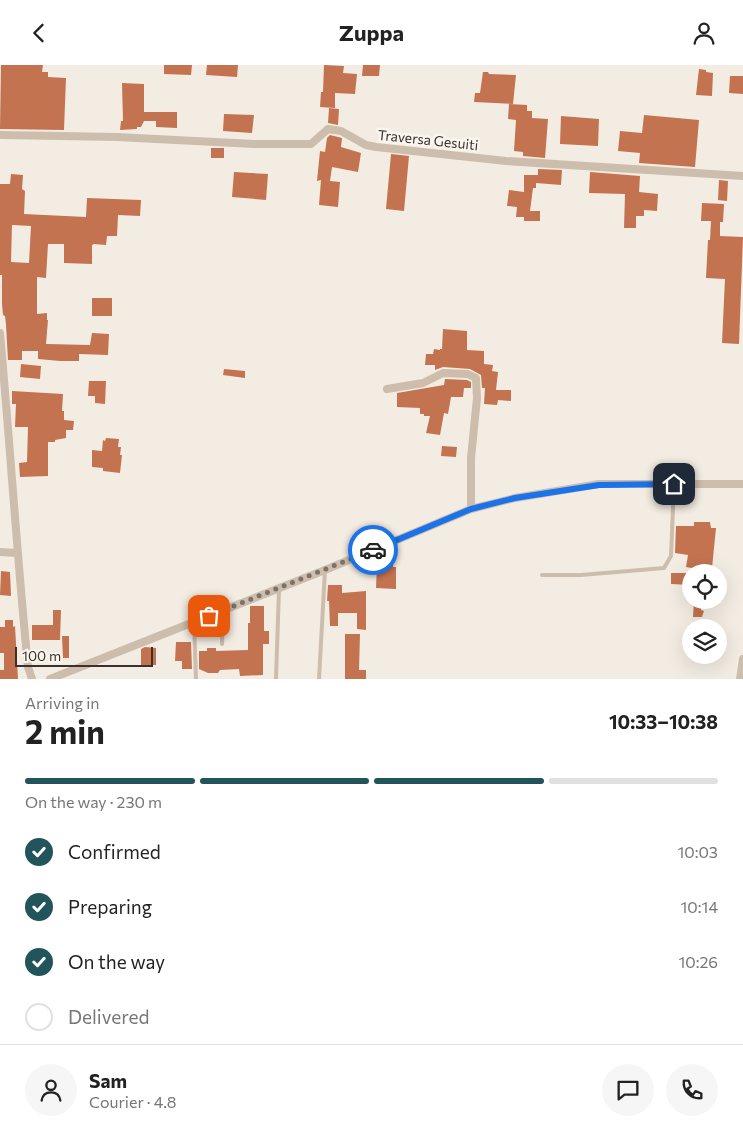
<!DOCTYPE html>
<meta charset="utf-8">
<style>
:root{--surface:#fff;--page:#f6f6f6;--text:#222;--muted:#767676;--line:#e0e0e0;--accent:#22545b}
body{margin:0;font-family:Commissioner,sans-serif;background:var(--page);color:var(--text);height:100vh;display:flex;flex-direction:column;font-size:19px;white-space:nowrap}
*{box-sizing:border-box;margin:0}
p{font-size:16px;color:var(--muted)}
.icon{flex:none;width:28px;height:28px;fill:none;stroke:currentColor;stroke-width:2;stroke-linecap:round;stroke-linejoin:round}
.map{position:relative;height:614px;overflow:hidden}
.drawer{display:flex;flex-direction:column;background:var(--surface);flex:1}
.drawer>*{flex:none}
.buttons{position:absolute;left:682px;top:499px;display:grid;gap:10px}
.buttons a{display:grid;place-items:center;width:45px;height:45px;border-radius:50%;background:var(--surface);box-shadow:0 5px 20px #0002;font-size:25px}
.scale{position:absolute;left:15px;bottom:12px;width:138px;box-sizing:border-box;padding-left:5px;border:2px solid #3a312c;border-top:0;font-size:14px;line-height:18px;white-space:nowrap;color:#3a312c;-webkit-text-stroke:4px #faf6ee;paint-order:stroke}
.pin{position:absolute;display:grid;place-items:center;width:42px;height:42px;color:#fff;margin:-21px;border-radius:10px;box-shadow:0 2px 8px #0006}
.courier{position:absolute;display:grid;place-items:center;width:50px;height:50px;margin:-25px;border:4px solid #1a73e8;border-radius:50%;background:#fff;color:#222;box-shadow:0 1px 6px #0007}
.head em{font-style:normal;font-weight:700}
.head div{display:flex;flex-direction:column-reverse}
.head{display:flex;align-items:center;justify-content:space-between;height:85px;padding:0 25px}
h1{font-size:32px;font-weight:700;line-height:38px}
.bar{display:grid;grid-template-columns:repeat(4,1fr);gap:8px 5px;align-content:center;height:60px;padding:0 25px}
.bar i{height:6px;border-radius:4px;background:var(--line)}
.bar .on{background:var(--accent)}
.bar p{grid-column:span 4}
.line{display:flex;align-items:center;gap:12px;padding:0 25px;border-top:1px solid var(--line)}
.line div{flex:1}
.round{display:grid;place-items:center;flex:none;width:52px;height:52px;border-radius:26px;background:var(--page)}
ol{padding:0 25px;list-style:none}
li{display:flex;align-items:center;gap:15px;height:55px}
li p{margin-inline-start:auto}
li .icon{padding:5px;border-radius:50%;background:var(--accent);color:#fff;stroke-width:4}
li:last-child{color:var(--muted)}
li i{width:28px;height:28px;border:2px solid var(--line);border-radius:50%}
header{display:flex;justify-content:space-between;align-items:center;height:65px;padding:0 25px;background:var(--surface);font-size:22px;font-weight:700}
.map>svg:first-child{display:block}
</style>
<header><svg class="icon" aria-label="back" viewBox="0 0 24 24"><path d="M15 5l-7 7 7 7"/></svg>Zuppa<svg class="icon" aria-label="person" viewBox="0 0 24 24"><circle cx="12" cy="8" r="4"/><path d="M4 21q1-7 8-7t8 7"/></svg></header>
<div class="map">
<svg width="743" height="614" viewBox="0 0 743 614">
<rect width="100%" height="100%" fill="#f3ece2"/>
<path fill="#c37350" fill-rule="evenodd" d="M 1,0 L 43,0 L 42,7 L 48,7 L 48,12 L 66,13 L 64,65 L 0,64 Z
M 164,0 L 192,0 L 191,10 L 164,9 Z
M 207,0 L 238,0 L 237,12 L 206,10 Z
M 324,0 L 344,1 L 343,8 L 357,9 L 355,29 L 335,28 L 335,43 L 320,42 L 321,27 L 323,27 Z
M 363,0 L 380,0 L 379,11 L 362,11 Z
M 699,4 L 706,5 L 706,7 L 713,8 L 712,31 L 696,30 Z
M 483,7 L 488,7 L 489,9 L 516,10 L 513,39 L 474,37 L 475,28 L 480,28 Z
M 730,11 L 743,11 L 743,29 L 729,28 Z
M 122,18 L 144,19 L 144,47 L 177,47 L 177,63 L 156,62 L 156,56 L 144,56 L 141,62 L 137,62 L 137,64 L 120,65 L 121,56 L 123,56 Z
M 509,39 L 527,40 L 527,46 L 532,46 L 532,53 L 548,54 L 545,93 L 523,91 L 523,87 L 514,86 L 516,55 L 508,54 Z
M 329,43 L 339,44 L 338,60 L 328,58 Z
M 224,49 L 254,50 L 252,68 L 223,66 Z
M 644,50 L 699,55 L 695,102 L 639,98 L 640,88 L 618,86 L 620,66 L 642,68 Z
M 561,51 L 599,54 L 598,81 L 560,79 Z
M 330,70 L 342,73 L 341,82 L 361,88 L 358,107 L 332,102 L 330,116 L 340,117 L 338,142 L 319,140 L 321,115 L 317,116 L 320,86 L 325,87 L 327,73 Z
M 211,83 L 224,83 L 224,93 L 211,93 Z
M 391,89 L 409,91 L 404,146 L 386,144 Z
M 538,104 L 562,105 L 561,120 L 536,118 L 536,123 L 533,123 L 530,146 L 540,146 L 540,156 L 524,156 L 524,152 L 516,152 L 517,142 L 507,141 L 509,125 L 524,127 L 524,110 L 538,110 Z
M 234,107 L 268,109 L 266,135 L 232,132 Z
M 590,107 L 640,111 L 639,127 L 658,129 L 657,146 L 644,145 L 644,151 L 636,151 L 636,163 L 624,163 L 625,129 L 589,128 Z
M 11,109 L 23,110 L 22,124 L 25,126 L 24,149 L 86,152 L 87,133 L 141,135 L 140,151 L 118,150 L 117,171 L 107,171 L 106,180 L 94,179 L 92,180 L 92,199 L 64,198 L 64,179 L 48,179 L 46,213 L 37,212 L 37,249 L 47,248 L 47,255 L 48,255 L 46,279 L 90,280 L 92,268 L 109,269 L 108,290 L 79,289 L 79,296 L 60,296 L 38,294 L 38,286 L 22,286 L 22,295 L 8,295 L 6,260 L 5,251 L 3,250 L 2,239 L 2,210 L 0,210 L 0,119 L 10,119 ZM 12,160 L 31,161 L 29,198 L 11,197 Z
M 719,115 L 728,116 L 727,136 L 718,135 Z
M 702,138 L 724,139 L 723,157 L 720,157 L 720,171 L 743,172 L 739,279 L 722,278 L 725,214 L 706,213 L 708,175 L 710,175 L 711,156 L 701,156 Z
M 92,233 L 112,233 L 112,251 L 92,251 Z
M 443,264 L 467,266 L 467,285 L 484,286 L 484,299 L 493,300 L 492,306 L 498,307 L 496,325 L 511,325 L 511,336 L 498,335 L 497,340 L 484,339 L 485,323 L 482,323 L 481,310 L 470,304 L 443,302 L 435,305 L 435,300 L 425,300 L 426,289 L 433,289 L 434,284 L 440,285 L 440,284 L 442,284 Z
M 21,299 L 41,301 L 40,314 L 20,312 Z
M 224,304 L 245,306 L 245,313 L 223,310 Z
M 445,314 L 467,315 L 471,317 L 471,323 L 464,323 L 463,332 L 451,332 L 448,349 L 444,348 L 440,370 L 426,368 L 430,351 L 424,351 L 424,349 L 420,349 L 420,343 L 397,342 L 397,328 L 444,320 Z
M 89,316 L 106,316 L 105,339 L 95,338 L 95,331 L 88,331 Z
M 12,326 L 63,329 L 62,346 L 64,346 L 64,355 L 74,356 L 73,365 L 66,365 L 66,373 L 55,375 L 55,377 L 48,377 L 48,411 L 20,412 L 19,398 L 27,397 L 28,362 L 15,362 L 16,339 L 12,339 Z
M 106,373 L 119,374 L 118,382 L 121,382 L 120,390 L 122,390 L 120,408 L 103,406 L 103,403 L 92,402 L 92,385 L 102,386 L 103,375 L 105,376 Z
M 442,381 L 457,382 L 456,392 L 441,391 Z
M 694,457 L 710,457 L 711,463 L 716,463 L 712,503 L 703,502 L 703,505 L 686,502 L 688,490 L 675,488 L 676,461 L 694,461 Z
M 377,499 L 393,499 L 393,502 L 396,502 L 396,524 L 376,523 Z
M 1,506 L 10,507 L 11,531 L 0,530 Z
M 671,508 L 691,508 L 691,520 L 671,519 Z
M 328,520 L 342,520 L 342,528 L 366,526 L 366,565 L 357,564 L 357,548 L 338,548 L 338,561 L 330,561 L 329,536 L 327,536 Z
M 694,535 L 701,535 L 701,545 L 704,546 L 702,552 L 693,552 Z
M 250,541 L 264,541 L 264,566 L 269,566 L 269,579 L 263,579 L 263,610 L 240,611 L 239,604 L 220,605 L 218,608 L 208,608 L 199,604 L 199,586 L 207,586 L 207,583 L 216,583 L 216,586 L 248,585 L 248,558 L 250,558 Z
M 53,545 L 61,545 L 60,575 L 32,575 L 32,560 L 53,560 Z
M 5,555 L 13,555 L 13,562 L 15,561 L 18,614 L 0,614 L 0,605 L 4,605 L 4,588 L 0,588 L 0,562 L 5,562 Z
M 345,569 L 360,569 L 359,605 L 366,605 L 366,614 L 345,614 Z
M 62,571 L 69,571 L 69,593 L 63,593 Z
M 176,577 L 191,577 L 192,604 L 182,604 L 182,596 L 175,596 Z
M 145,582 L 156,583 L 156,600 L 141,600 L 141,584 Z"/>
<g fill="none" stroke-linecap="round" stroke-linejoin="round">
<path stroke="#ccbdad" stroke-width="4" d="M 542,510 L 581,510 L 664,503 L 671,491 L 674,419
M 194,557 L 196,614
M 222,579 L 223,546
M 276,614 L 279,524
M 319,614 L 325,505"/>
<path stroke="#ccbdad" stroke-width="8" d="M 0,70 L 117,72 L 254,79 L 311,79 L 328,64 L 341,66 L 366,80 L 376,82 L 506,96 L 743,111
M 0,268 C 10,379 17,491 28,602 L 32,614
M 387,324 L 423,318 L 443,308 L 468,309 L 476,313 L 477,333 L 471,393 L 471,444
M 0,487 L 17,488
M 50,614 L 325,505 L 471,444 L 515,433 L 599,419 L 743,419
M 740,614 L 743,594"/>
</g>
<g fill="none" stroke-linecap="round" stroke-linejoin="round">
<path stroke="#7b726c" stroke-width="5" stroke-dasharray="0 9" d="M 209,551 L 373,485"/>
<path stroke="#1a73e8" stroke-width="6" d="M 373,485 L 471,444 L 515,433 L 599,420 L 674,419"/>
</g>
<g text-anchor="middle" stroke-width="5" stroke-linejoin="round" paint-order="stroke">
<g font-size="14" fill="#3a312c" stroke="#faf6ee">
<text transform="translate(428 75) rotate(6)" y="5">Traversa Gesuiti</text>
</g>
</g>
</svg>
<div class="buttons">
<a><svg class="icon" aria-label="locate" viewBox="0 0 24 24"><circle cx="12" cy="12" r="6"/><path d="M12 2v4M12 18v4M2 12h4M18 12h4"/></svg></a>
<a><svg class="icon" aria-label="layers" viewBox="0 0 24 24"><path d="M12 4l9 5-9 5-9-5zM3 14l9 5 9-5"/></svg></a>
</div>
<div class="scale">100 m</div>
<div class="pin" style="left:209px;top:551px;background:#ea580c"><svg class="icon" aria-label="bag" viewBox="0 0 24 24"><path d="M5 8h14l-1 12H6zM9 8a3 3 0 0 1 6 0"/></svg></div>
<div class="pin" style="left:674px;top:419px;background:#1f2937"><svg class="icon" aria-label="home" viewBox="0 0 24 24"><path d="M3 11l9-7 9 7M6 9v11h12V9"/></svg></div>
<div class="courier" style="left:373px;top:485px"><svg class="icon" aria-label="car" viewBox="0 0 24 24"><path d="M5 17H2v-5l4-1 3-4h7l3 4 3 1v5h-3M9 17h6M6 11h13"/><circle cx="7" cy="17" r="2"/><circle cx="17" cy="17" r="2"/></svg></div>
</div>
<section class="drawer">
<div class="head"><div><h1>2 min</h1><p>Arriving in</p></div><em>10:33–10:38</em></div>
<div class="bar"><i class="on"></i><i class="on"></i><i class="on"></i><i></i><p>On the way · 230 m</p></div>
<ol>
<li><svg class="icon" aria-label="check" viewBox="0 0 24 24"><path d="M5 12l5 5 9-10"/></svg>Confirmed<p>10:03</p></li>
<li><svg class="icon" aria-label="check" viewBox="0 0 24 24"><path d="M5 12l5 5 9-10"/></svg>Preparing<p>10:14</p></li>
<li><svg class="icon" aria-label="check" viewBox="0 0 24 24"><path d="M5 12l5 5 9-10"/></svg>On the way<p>10:26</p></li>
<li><i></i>Delivered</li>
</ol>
<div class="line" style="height:90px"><a class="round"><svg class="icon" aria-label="person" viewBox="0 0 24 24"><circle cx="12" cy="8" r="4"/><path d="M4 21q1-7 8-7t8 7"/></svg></a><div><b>Sam</b><p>Courier · 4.8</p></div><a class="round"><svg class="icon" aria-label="chat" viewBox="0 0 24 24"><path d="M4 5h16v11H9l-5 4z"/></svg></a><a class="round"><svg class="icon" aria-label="phone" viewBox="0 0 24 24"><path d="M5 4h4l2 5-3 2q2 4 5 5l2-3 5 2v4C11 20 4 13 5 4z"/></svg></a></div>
</section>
